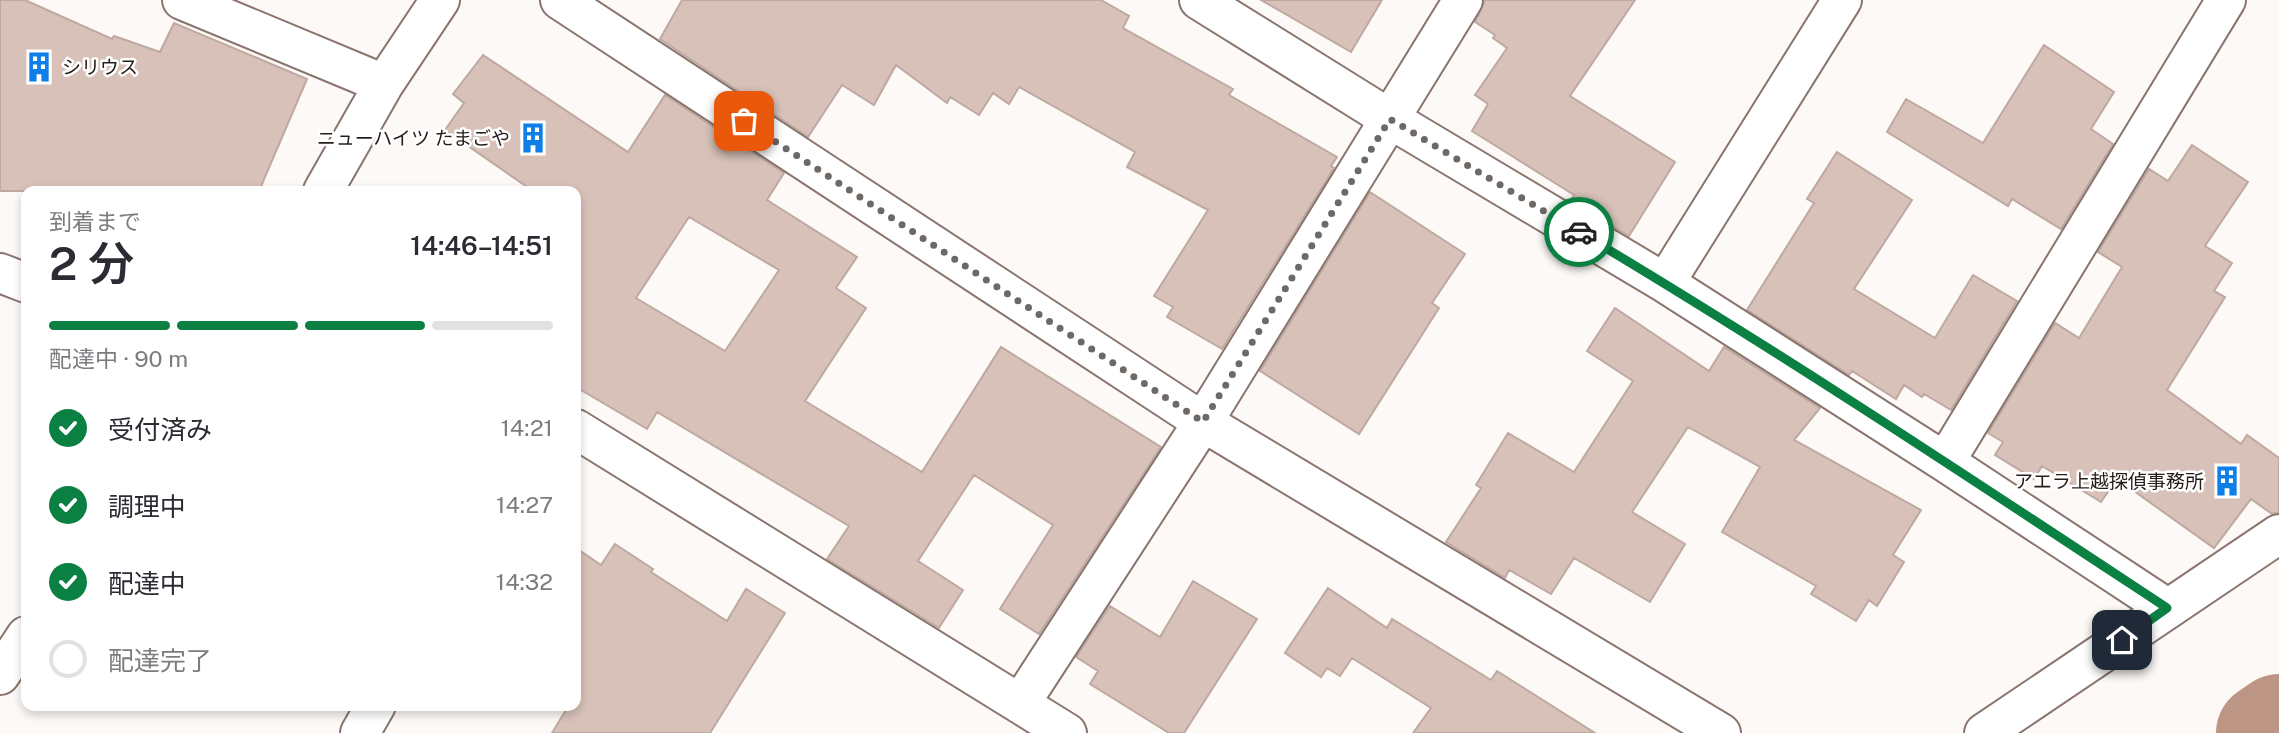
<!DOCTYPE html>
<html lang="ja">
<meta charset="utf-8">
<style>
:root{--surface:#fff;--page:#f7f7f7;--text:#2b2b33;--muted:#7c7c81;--line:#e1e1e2;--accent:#0b8043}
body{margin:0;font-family:"Public Sans","Noto Sans JP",sans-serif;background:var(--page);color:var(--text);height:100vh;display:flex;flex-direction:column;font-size:26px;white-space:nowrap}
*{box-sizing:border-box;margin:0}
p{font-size:23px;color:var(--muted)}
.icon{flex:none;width:38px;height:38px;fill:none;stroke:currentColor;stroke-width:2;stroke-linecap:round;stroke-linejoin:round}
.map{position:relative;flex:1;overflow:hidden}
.sheet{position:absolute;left:21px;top:186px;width:560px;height:525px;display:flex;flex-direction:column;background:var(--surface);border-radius:14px;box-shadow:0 4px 10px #0003}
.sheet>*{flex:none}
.pin{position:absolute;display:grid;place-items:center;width:60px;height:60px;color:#fff;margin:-30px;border-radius:14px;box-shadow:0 4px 10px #0006}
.courier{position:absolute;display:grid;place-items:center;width:70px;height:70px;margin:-35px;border:5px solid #0b8043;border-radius:50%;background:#fff;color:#222;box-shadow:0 2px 9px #0007}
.summary em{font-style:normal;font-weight:600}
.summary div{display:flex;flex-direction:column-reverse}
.summary{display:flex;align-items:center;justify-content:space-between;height:119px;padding:0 28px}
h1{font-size:46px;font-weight:600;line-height:52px}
.bar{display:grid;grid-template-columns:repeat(4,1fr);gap:10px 7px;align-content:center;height:84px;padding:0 28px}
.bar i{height:9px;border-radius:5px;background:var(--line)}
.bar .on{background:var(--accent)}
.bar p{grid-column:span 4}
ol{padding:0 28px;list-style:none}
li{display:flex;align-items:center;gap:21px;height:77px}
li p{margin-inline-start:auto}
li .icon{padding:7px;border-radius:50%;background:var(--accent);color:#fff;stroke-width:4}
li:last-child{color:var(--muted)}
li i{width:38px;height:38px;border:4px solid var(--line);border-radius:50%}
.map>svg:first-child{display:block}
</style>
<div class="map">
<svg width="2279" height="733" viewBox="0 0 2279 733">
<rect width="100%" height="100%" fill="#fdf9f7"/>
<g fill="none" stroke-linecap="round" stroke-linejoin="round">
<path stroke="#bd9585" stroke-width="100" d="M 2266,733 L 2279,724"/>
</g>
<path fill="#d7c1b8" stroke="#bea9a1" stroke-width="2" fill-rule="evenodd" d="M 0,0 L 25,0 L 112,39 L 114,36 L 160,52 L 174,23 L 307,79 L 259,191 L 0,191 Z
M 682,0 L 1101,0 L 1129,16 L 1123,28 L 1233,89 L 1229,95 L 1337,157 L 1331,166 L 1334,168 L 1222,349 L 1167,317 L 1173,307 L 1154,296 L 1208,210 L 1127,167 L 1135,152 L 1019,87 L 1009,104 L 993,93 L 979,115 L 950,97 L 947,103 L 896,65 L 874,105 L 842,85 L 808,137 L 660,39 Z
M 1261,0 L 1382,0 L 1351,52 Z
M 1485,0 L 1635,0 L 1570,96 L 1675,162 L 1629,236 L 1570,201 L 1574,195 L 1472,131 L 1488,104 L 1475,95 L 1507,48 L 1493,38 L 1495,35 L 1475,22 Z
M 2044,45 L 2114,92 L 2091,129 L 2113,144 L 2061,229 L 2012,199 L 2008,206 L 1887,132 L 1906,99 L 1983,143 Z
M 483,55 L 628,152 L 665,95 L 784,173 L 767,200 L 857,257 L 836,288 L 866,308 L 805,401 L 922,472 L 1001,347 L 1161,447 L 1039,634 L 1000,609 L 1053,525 L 974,475 L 918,561 L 963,590 L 939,628 L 827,559 L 849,526 L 657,412 L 647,429 L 576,387 L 576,191 L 533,191 L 445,130 L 464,103 L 453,94 ZM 689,217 L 779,270 L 725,351 L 636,298 Z
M 2192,145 L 2248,182 L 2205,246 L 2232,263 L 2214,291 L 2225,297 L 2167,390 L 2241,444 L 2247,435 L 2279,458 L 2279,512 L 2272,514 L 2251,499 L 2214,548 L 2117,479 L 2101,502 L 2042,466 L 2034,479 L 1995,455 L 2003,442 L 1988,433 L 2055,323 L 2079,338 L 2122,267 L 2098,252 L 2149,169 L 2168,181 Z
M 1837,152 L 1912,200 L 1854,289 L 1935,338 L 1973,275 L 2017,301 L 1951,410 L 1924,394 L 1922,397 L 1904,385 L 1896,399 L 1852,371 L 1849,375 L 1747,310 L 1814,203 L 1807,199 Z
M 1370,192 L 1465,254 L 1432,303 L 1439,308 L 1359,434 L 1260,371 Z
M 1615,308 L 1709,371 L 1724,347 L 1820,408 L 1794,440 L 1921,510 L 1893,555 L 1904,562 L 1877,606 L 1869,600 L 1856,621 L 1811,594 L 1816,586 L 1722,532 L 1760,467 L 1688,427 L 1632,512 L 1685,544 L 1650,602 L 1574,558 L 1551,594 L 1509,570 L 1505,578 L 1446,542 L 1481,488 L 1476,485 L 1508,433 L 1574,472 L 1633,381 L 1587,351 Z
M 615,544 L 653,569 L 651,572 L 727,621 L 746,589 L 785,613 L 710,733 L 552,733 L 569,705 L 576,705 L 576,548 L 601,565 Z
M 1193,581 L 1257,619 L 1184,733 L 1169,733 L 1090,684 L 1098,671 L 1076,657 L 1110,606 L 1160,637 Z
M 1328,588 L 1387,628 L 1392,619 L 1491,680 L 1497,671 L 1595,733 L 1413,733 L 1431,708 L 1352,658 L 1340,676 L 1327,668 L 1321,677 L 1285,653 Z"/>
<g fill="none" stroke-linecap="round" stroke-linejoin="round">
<g stroke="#89756d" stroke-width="42">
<path id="minor" d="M 182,0 L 384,84
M 560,0 L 1203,422 L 1721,733
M 1199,0 L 1390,119 L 1665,283 L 1945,462 L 2167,608
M 323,191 L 384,84 L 440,0
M 0,273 L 26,283
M 1665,283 L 1842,0
M 576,429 L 1067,733
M 1945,462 L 2226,0
M 0,675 L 26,636
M 1020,704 L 1203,422 L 1463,0
M 360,733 L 376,705
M 1984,733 L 2279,534"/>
</g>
<use href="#minor" stroke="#fff" stroke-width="38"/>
</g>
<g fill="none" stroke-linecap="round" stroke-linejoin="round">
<path stroke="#6f6966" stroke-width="7" stroke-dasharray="0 12.6" d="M 744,121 L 1203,422 L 1390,119 L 1579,232"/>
<path stroke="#0b8043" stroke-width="9" d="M 1579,232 C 1779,351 1973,480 2167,608 L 2122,640"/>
</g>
<defs>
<g id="building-bare" transform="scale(2.415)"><path d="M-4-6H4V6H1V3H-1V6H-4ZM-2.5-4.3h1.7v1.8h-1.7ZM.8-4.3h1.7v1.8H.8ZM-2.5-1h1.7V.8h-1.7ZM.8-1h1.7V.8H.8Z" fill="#0d7fe6" stroke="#fff" stroke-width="2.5" paint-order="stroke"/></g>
</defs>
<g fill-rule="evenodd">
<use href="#building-bare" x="39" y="67"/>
<use href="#building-bare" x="533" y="138"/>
<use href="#building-bare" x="2227" y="481"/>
</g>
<g text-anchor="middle" stroke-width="5" stroke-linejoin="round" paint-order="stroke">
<g font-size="19" fill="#231c18" stroke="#fff" text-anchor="end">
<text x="62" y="74" text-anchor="start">シリウス</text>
<text x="510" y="145">ニューハイツ たまごや</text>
<text x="2204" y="488">アエラ上越探偵事務所</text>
</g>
</g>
</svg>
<div class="pin" style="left:744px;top:121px;background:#ea580c"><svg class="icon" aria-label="bag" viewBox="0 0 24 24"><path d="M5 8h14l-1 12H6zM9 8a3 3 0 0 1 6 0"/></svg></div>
<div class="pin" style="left:2122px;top:640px;background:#1f2937"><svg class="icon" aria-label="home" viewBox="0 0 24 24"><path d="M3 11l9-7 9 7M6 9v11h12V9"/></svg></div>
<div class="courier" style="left:1579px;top:232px"><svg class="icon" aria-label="car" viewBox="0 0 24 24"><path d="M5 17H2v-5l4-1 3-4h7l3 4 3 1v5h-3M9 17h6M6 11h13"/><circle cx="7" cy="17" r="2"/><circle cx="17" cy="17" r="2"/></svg></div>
<section class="sheet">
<div class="summary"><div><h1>2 分</h1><p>到着まで</p></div><em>14:46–14:51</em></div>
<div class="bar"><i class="on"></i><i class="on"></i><i class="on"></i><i></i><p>配達中 · 90 m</p></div>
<ol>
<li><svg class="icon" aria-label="check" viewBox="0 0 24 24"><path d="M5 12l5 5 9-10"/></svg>受付済み<p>14:21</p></li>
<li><svg class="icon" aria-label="check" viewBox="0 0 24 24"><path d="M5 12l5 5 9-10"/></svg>調理中<p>14:27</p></li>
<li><svg class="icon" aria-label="check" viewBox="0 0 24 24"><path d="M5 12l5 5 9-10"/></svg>配達中<p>14:32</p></li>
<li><i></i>配達完了</li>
</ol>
</section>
</div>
